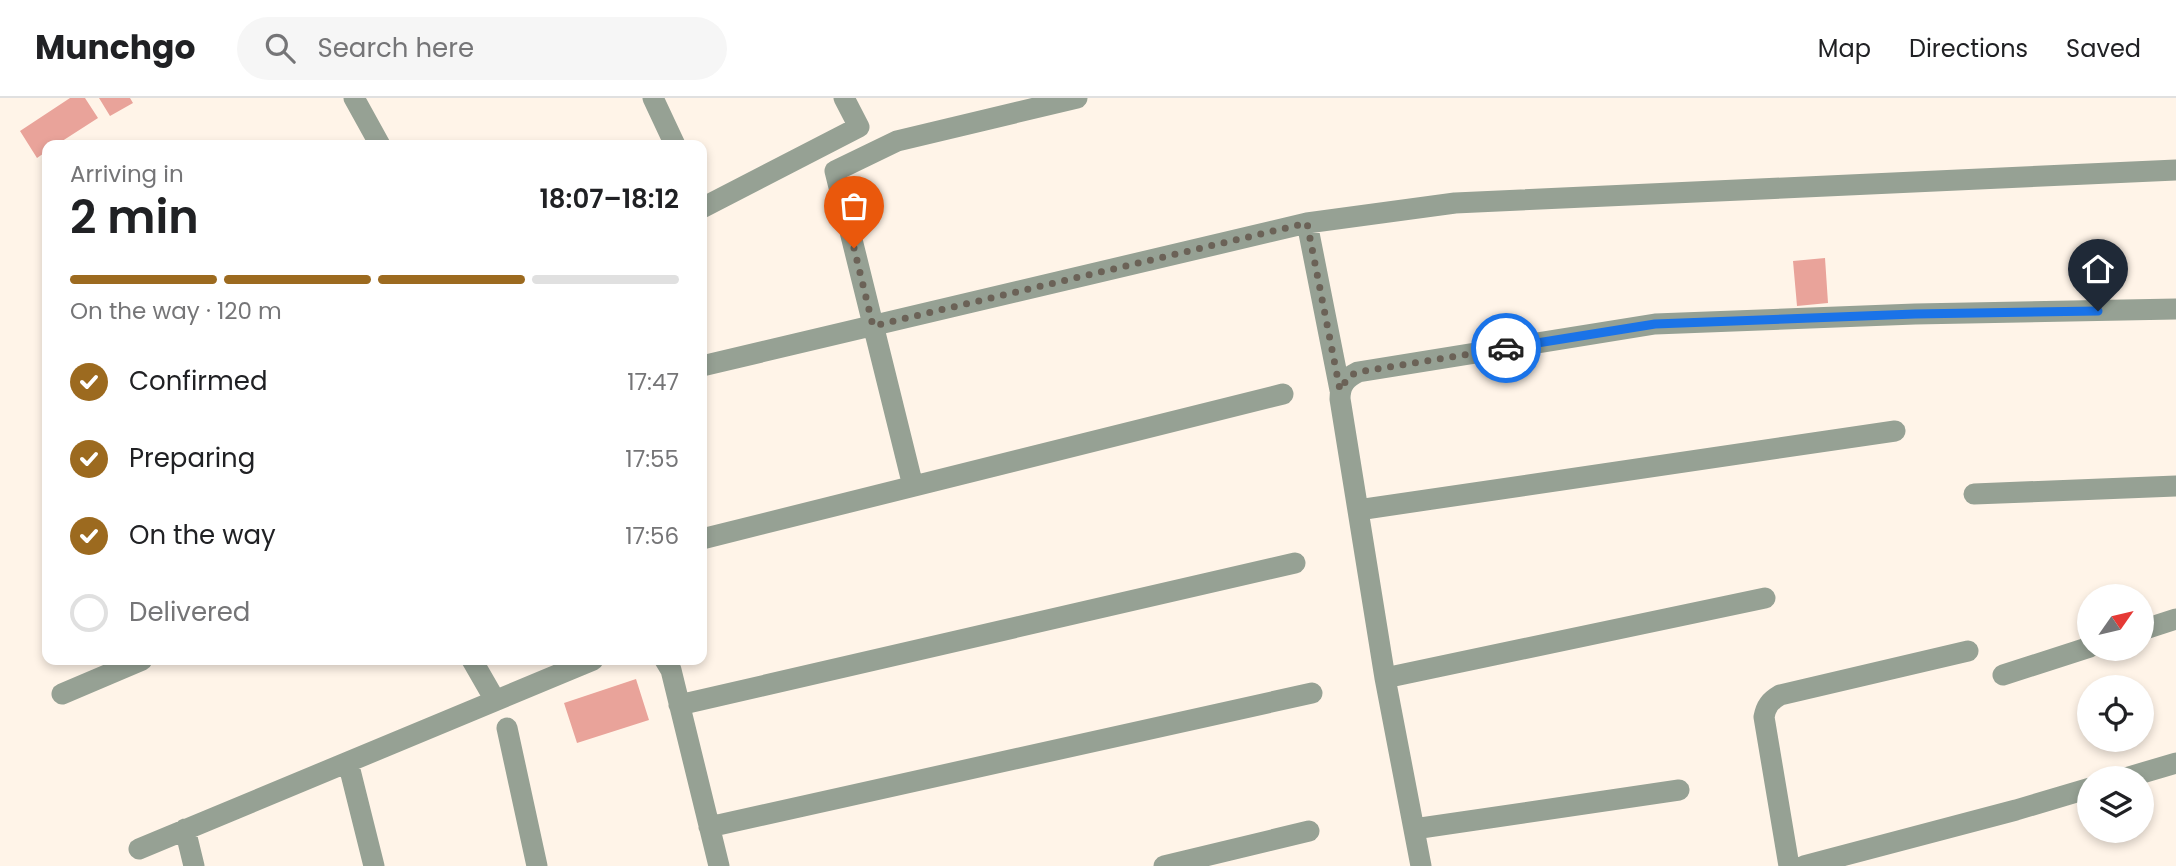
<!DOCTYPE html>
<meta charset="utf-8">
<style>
:root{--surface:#fff;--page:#f6f6f6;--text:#202124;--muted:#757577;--line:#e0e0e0;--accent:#9c6a1f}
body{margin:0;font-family:Poppins,sans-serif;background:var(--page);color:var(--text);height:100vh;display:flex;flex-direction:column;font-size:26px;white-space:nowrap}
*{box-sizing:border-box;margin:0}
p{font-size:23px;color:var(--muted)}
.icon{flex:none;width:38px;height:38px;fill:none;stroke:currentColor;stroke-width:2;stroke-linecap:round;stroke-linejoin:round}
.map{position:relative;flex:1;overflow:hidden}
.drawer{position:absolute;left:42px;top:42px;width:665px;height:525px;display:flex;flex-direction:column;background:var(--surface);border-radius:14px;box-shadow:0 4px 10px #0003}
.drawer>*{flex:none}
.needle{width:46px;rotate:56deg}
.tools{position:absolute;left:2077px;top:486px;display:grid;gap:14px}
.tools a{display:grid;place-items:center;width:77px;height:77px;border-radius:50%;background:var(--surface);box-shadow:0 4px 10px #0003;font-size:35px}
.pin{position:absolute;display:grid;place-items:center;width:60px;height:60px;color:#fff;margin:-72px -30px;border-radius:50% 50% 50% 0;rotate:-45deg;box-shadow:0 0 7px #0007}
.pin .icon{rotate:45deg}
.courier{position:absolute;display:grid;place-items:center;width:70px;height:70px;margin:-35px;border:5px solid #1a73e8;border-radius:50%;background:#fff;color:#222;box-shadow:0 2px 9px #0007}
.headline em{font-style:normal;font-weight:600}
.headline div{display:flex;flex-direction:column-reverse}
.headline{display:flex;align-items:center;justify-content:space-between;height:119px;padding:0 28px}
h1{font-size:46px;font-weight:600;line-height:52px}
.bar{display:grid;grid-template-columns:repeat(4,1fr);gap:10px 7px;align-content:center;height:84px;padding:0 28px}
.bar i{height:9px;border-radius:5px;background:var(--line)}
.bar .current{background:var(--accent)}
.bar p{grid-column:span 4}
ol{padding:0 28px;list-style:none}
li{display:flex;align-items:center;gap:21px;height:77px}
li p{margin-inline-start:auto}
li .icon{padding:7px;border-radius:50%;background:var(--accent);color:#fff;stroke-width:4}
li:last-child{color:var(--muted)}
li i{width:38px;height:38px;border:4px solid var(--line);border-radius:50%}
header{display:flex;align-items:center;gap:42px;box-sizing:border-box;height:98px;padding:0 35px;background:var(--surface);border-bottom:2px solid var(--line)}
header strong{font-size:33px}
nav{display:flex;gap:38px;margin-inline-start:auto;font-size:24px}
.search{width:490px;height:63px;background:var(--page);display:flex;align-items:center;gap:18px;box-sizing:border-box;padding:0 24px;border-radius:38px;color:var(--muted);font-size:26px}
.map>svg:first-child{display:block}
</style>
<header>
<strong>Munchgo</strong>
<div class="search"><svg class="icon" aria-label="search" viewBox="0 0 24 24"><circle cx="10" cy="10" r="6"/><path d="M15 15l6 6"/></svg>Search here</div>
<nav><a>Map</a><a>Directions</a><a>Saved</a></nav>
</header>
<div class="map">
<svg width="2176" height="768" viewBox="0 0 2176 768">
<rect width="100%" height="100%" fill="#fff4e8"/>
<path fill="#e9a39a" d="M 70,0 L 85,0 L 98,20 L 56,47 L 47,47 L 47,53 L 37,60 L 20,33 Z
M 99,0 L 130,0 L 133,5 L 110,18 Z
M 1825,160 L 1828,205 L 1797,208 L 1793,163 Z
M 636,581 L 649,622 L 577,645 L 564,605 Z"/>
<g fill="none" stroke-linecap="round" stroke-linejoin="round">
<path stroke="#96a194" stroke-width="21" d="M 354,0 L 380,47
M 653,0 L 675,47
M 702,110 L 859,29 L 844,0
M 1307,125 L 1340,292
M 702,268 L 1307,125 L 1455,105 L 2176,72
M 913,388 L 835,73 L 897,43 L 1077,0
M 1974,396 L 2176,388
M 1358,412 L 1895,333
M 702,441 L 1283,296
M 2142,532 L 2176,521
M 472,562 L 495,602
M 665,562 L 671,572 L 719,768
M 2003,577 L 2090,549
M 1385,580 L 1765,500
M 62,596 L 142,562
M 679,607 L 1295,465
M 507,630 L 537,768
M 348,664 L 374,768
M 2122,681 L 2176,665
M 709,729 L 1312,595
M 185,731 L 194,768
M 1414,731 L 1679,692
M 139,751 L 593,562
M 1164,768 L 1309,733
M 1421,768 L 1385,580 L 1340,301 C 1340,287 1346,280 1358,274 L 1655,226 L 1915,216 L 2176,211
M 1789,768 L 1764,619 C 1766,608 1770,603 1780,597 L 1968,553
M 1804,768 L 2016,712 L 2090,690"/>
</g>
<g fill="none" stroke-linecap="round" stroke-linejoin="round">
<path stroke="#6b6257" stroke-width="7" stroke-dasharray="0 12.6" d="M 854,150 L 873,228 L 1307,125 L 1340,292 L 1349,278 L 1358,274 L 1506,250"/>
<path stroke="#1a73e8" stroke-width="9" d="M 1506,250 L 1655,226 L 1915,216 L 2098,213"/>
</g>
</svg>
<div class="tools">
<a><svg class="needle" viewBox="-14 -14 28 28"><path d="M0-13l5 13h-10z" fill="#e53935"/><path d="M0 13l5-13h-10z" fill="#757577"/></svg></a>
<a><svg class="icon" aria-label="locate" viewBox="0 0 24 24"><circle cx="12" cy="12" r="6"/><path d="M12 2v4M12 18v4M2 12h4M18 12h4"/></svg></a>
<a><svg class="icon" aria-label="layers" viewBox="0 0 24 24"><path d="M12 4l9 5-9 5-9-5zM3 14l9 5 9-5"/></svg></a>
</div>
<div class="pin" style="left:854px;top:150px;background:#ea580c"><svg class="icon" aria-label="bag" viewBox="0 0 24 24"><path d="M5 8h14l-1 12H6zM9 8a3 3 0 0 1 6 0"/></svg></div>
<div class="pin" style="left:2098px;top:213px;background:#1f2937"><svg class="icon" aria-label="home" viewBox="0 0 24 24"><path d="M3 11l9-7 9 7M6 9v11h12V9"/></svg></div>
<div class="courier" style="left:1506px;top:250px"><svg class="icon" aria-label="car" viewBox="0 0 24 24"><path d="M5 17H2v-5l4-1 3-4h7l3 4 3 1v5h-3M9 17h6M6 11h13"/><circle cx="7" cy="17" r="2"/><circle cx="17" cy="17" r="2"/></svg></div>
<section class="drawer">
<div class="headline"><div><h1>2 min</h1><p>Arriving in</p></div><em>18:07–18:12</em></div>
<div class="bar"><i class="current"></i><i class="current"></i><i class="current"></i><i></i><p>On the way · 120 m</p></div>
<ol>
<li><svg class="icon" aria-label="check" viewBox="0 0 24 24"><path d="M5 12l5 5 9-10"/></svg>Confirmed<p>17:47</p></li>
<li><svg class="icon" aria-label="check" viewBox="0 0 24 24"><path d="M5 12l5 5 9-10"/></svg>Preparing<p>17:55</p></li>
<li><svg class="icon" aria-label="check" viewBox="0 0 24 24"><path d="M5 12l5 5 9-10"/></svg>On the way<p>17:56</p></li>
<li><i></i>Delivered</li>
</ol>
</section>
</div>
